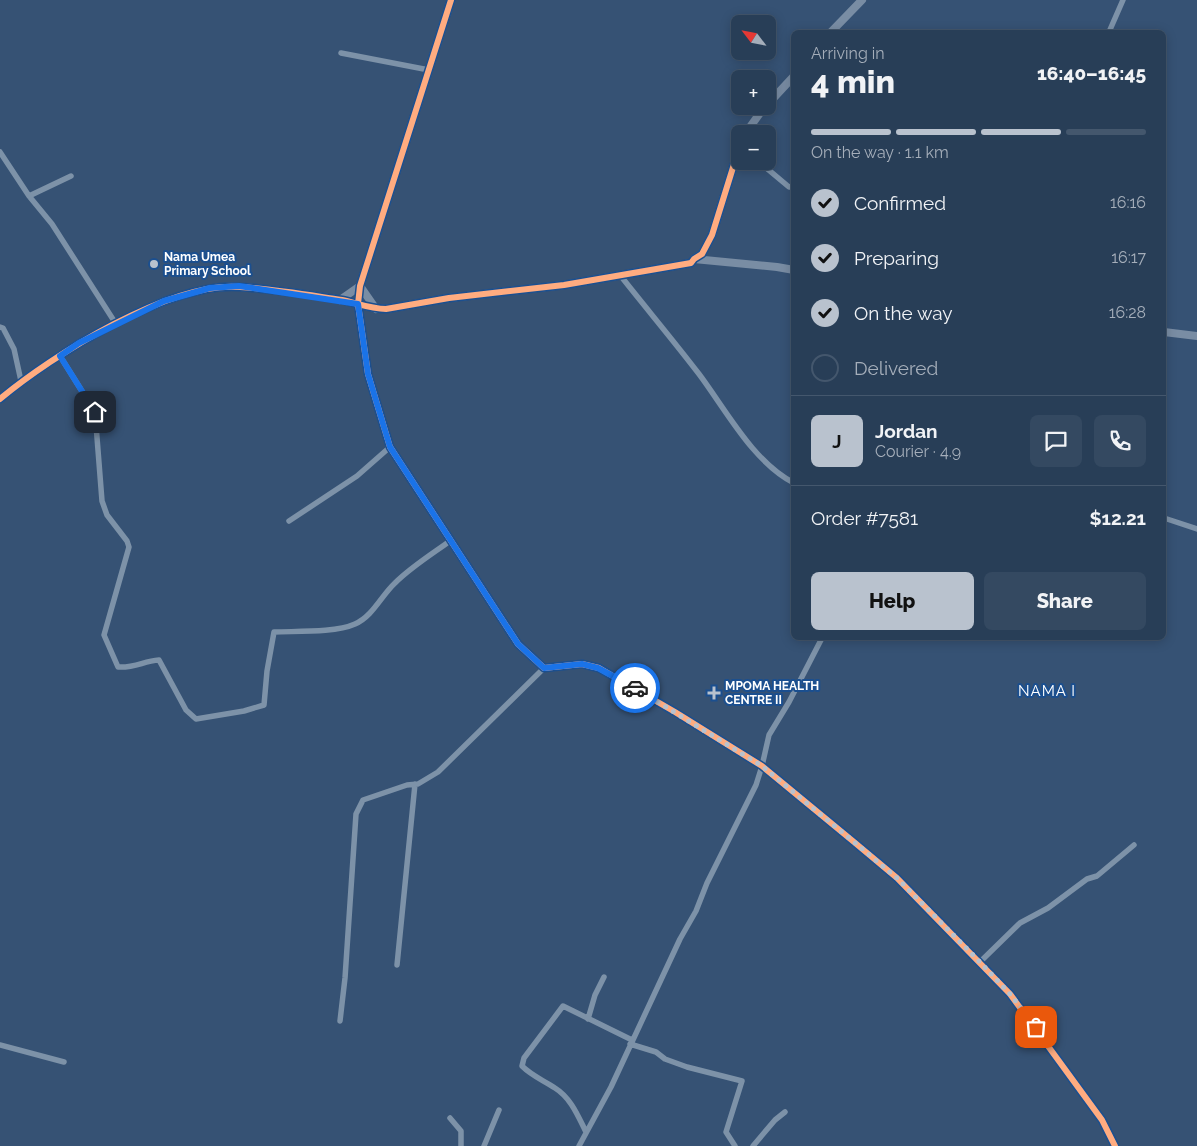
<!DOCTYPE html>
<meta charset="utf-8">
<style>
:root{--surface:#283e57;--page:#344961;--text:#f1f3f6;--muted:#a5aeba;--line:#44576d;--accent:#b9c2ce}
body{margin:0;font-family:Raleway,sans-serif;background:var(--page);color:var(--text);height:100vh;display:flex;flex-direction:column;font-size:19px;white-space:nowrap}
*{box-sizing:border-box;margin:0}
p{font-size:16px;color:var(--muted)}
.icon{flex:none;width:28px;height:28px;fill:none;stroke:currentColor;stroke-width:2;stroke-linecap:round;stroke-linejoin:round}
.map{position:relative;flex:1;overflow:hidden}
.side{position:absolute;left:791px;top:30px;width:375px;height:610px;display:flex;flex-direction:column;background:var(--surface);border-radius:8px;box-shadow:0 2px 12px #0003,0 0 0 1px var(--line)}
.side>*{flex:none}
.needle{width:32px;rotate:302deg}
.buttons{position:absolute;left:731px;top:15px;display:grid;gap:10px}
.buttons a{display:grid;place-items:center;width:45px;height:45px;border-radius:8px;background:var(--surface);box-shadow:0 2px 12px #0003,0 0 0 1px var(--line);font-size:25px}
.pin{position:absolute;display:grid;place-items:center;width:42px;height:42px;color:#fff;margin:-21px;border-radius:10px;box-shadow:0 2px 8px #0006}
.courier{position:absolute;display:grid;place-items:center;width:50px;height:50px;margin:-25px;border:4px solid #1a73e8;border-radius:50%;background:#fff;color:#222;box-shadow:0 1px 6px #0007}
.headline em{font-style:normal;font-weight:800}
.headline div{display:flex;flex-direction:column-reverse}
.headline{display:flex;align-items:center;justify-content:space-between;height:85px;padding:0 20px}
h1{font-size:32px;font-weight:800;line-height:38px}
.bar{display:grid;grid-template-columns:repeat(4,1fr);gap:8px 5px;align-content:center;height:60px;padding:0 20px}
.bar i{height:6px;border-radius:4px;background:var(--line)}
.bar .on{background:var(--accent)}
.bar p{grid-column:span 4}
.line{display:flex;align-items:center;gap:12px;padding:0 20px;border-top:1px solid var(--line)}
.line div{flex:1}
.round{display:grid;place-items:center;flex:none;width:52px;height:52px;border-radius:8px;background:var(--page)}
ol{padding:0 20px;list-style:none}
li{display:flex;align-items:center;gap:15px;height:55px}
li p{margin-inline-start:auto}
li .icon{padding:5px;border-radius:50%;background:var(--accent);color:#111;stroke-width:4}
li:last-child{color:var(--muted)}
li i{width:28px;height:28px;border:2px solid var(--line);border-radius:50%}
.cta{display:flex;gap:10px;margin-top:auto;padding:10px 20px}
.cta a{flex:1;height:58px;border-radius:8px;background:var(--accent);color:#111;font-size:20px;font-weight:800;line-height:58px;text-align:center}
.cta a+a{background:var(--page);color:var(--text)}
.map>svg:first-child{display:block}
</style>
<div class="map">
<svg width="1197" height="1146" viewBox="0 0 1197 1146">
<rect width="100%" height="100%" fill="#365274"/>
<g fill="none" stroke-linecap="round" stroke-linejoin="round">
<path stroke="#7d92a8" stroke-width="5.5" d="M 1109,32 L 1123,0
M 341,53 L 429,70
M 0,152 L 29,196 L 52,224 L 116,324
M 758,161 L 789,187 L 794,186
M 29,196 L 71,176
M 620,275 C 646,308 673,340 699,374 C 726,410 753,462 794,483
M 358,304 L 368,374 L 390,447 L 518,644 L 544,668 L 582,664 L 599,668 L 675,712 L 762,766 L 854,842 L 897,878 L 1010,994 L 1102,1120 L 1115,1146
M 0,327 L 3,328 L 14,349 L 21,381
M 60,356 L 95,412 L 102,501 L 107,515 L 127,541 L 129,547 L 104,635 L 118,667 C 136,668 143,661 159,660 L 186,710 L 196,719 L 244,711 L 264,705 L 267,671 L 274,632 C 297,631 335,633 355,624 C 373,616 381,596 395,583 C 411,567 432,554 450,541
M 1164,518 L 1197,529
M 289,521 L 357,476 L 390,447
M 980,962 L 1020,923 L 1048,908 L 1087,879 L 1097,876 L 1134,845
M 397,965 L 415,784
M 588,1019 L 595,995 L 604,977
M 340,1021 L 345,978 L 356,814 L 363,800 L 407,785 L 418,784 L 438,772 L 544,668
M 630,1044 L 656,1052 L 665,1059 L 687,1067 L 742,1081 L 726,1132 L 735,1146
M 0,1045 L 64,1062
M 450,1118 L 461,1131 L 461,1146
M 586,1132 C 578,1116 571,1098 555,1088 C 543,1080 532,1076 522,1066 L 524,1058 L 563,1006 L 632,1040
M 484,1146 L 499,1110
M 579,1146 L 611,1087 L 680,939 L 696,911 L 707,883 L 756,785 L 762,766 L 769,735 L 789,702 L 822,638
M 753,1146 L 775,1120 L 785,1112"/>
<path stroke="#798da4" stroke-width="8" d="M 831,32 L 862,0
M 768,104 L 794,76
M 745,134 L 765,106
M 694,259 L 777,267 L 794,270
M 340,300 L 360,286 L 376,309
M 358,304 L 360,286 L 451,0
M 1164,332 L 1197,336
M 0,399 C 53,355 170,281 240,287 C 274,289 308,295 342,300 C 356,303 371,309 386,309 L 449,298 L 564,285 L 691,263 L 694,259 L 702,254 L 712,235 L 740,145"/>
<g stroke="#1b4f8f" stroke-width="9">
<path id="cycleway" d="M 451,0 L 360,286 L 358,304 L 368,374 L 390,447 L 518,644 L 544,668 L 582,664 L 599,668 L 675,712 L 762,766 L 854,842 L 897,878 L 1010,994 L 1102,1120 L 1115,1146
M 0,399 C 53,355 170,281 240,287 C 274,289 308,295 342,300 C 356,303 371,309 386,309 L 449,298 L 564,285 L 691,263 L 694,259 L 702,254 L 712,235 L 740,145"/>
</g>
<use href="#cycleway" stroke="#ffac80" stroke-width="6"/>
</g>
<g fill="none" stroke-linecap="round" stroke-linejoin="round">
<path stroke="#b9c2ce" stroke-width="5" stroke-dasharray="0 9" d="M 635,688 L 762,766 L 854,842 L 897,878 L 980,962 L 1010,994 L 1036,1027"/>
<path stroke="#1a73e8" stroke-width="6" d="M 95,412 L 60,356 L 79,343 L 164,301 L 210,288 L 239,286 L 358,304 L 368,374 L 390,447 L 518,644 L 544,668 L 582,664 L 598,668 L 635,688"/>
</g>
<g fill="#b9c2ce" stroke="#1b4f8f" stroke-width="2">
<circle cx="154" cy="264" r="5"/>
<path d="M711.5 685.5h5v5h5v5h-5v5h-5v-5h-5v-5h5z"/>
</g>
<g text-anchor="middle" stroke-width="4" stroke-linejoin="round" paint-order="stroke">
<g font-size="12" font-weight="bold" fill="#fff" stroke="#1b4f8f" text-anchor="start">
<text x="164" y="261">Nama Umea<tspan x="164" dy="14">Primary School</tspan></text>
<text x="725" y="690">MPOMA HEALTH<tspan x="725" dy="14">CENTRE II</tspan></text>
</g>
<g font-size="15" letter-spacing="1" fill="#fff" stroke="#1b4f8f">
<text x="1047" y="696">NAMA I</text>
</g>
</g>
</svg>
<div class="buttons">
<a><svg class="needle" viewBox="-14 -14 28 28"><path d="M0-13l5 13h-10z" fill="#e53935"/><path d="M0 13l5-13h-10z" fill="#a5aeba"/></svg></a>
<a>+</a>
<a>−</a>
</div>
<div class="pin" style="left:1036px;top:1027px;background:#ea580c"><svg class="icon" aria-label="bag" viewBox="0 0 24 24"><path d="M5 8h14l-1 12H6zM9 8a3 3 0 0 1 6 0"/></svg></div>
<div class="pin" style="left:95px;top:412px;background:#1f2937"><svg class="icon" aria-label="home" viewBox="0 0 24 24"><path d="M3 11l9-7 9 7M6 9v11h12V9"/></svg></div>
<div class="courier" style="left:635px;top:688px"><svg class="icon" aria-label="car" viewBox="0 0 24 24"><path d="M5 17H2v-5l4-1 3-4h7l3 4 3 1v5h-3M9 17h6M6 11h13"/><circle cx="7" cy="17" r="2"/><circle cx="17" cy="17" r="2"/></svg></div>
<section class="side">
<div class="headline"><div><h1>4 min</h1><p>Arriving in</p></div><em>16:40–16:45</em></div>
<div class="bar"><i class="on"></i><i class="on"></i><i class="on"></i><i></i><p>On the way · 1.1 km</p></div>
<ol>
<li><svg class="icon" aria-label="check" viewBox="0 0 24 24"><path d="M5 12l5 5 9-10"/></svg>Confirmed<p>16:16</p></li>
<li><svg class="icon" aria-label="check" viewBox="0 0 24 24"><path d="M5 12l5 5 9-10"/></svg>Preparing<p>16:17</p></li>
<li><svg class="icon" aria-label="check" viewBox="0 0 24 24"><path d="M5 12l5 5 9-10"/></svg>On the way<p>16:28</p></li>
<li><i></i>Delivered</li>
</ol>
<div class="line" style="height:90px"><b class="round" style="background:var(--accent);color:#111">J</b><div><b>Jordan</b><p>Courier · 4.9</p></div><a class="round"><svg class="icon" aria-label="chat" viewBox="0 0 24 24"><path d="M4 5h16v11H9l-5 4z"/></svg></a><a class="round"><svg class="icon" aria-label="phone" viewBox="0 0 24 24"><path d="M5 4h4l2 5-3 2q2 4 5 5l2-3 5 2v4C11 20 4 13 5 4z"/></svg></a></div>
<div class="line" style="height:65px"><div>Order #7581</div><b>$12.21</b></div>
<div class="cta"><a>Help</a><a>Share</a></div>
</section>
</div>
